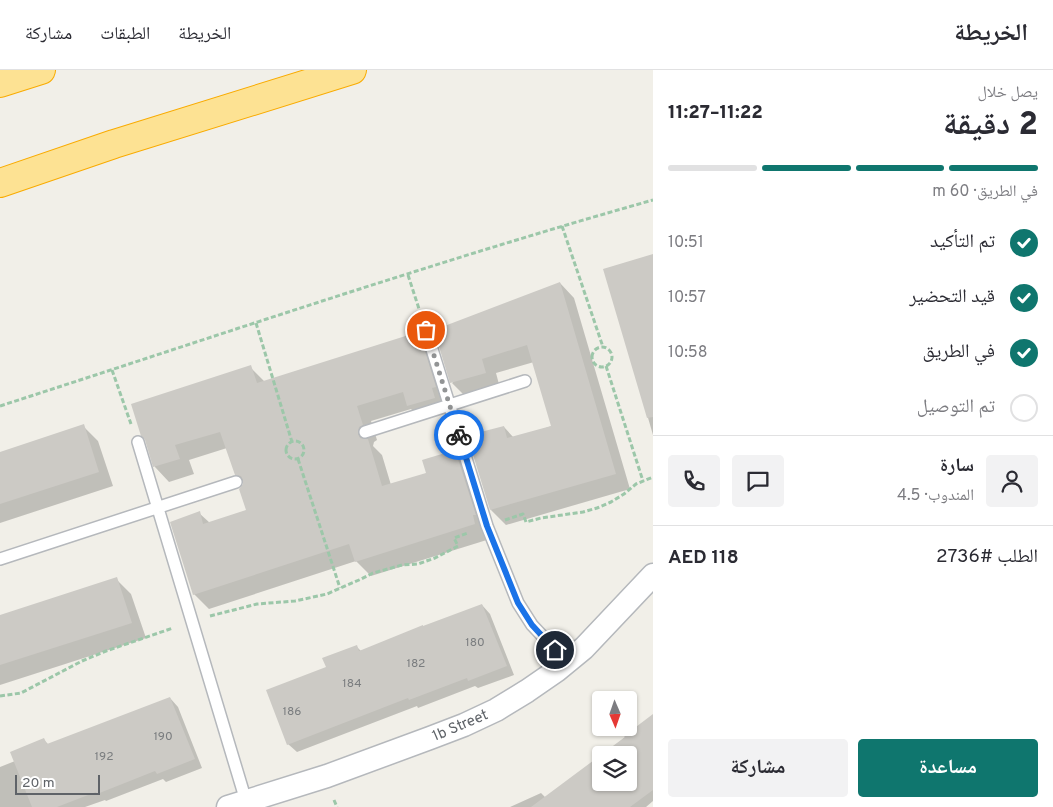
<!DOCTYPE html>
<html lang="ar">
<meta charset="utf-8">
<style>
:root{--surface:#fff;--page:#f2f2f3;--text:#2b2b33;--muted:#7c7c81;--line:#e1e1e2;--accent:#0f766e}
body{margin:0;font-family:Overpass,"Noto Naskh Arabic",sans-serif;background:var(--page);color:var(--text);direction:rtl;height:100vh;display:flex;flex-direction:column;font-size:19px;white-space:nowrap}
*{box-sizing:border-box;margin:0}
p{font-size:16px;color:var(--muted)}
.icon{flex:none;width:28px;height:28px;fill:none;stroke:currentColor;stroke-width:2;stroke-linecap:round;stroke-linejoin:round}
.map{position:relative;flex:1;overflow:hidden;direction:ltr}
.drawer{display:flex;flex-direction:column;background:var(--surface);width:400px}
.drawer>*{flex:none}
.needle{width:32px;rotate:178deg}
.fabs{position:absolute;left:592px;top:621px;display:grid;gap:10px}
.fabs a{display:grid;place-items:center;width:45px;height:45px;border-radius:5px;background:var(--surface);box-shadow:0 1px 4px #0004;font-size:25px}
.scale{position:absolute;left:15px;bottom:12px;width:85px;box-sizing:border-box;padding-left:5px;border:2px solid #5f6368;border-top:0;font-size:14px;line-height:18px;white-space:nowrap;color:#5f6368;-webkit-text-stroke:4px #fff;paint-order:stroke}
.pin{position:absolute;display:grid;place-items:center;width:42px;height:42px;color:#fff;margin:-21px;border:2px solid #fff;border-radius:50%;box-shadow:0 1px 5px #0007}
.courier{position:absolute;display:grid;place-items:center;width:50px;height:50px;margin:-25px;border:4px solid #1a73e8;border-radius:50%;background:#fff;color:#222;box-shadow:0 1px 6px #0007}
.head em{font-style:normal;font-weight:800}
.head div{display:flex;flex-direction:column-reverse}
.head{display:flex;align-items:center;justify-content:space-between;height:85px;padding:0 15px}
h1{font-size:32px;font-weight:800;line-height:38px}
.bar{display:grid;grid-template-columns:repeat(4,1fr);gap:8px 5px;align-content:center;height:60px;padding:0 15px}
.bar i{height:6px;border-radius:4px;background:var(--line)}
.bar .selected{background:var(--accent)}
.bar p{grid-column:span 4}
.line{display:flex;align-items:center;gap:12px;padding:0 15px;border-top:1px solid var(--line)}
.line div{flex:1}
.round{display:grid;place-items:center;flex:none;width:52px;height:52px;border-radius:5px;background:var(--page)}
ol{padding:0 15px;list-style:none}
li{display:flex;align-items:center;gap:15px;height:55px}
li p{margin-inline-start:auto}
li .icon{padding:5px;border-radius:50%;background:var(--accent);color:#fff;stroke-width:4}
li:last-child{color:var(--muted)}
li i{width:28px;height:28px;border:2px solid var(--line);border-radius:50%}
.action{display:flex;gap:10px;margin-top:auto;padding:10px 15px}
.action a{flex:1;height:58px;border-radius:5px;background:var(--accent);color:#fff;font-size:20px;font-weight:800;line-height:58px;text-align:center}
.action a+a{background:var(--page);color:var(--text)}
header{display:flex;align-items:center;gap:30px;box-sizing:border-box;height:70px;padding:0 25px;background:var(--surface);border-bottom:1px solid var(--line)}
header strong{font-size:24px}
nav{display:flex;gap:28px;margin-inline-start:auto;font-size:18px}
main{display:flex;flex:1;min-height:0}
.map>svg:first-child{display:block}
</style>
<header>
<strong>الخريطة</strong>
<nav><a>الخريطة</a><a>الطبقات</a><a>مشاركة</a></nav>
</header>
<main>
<section class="drawer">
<div class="head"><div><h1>2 دقيقة</h1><p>يصل خلال</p></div><em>11:22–11:27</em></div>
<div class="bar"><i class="selected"></i><i class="selected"></i><i class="selected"></i><i></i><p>في الطريق · 60 m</p></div>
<ol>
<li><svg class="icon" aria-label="check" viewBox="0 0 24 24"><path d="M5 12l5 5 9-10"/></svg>تم التأكيد<p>10:51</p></li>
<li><svg class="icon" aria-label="check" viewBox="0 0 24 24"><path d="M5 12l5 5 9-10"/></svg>قيد التحضير<p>10:57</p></li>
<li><svg class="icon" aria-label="check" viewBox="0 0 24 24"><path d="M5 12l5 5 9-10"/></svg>في الطريق<p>10:58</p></li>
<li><i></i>تم التوصيل</li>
</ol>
<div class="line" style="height:90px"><a class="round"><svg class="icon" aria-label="person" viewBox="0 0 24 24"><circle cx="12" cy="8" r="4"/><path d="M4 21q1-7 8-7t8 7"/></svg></a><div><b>سارة</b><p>المندوب · 4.5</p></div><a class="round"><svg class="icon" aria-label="chat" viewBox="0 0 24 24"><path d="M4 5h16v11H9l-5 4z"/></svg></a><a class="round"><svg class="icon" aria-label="phone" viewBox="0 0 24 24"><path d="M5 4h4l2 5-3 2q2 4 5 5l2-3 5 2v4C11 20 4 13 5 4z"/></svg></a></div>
<div class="line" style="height:65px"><div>الطلب #2736</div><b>AED 118</b></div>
<div class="action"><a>مساعدة</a><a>مشاركة</a></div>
</section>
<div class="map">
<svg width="653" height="737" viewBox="0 0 653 737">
<rect width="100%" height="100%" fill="#f1efe8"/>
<path fill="#0003" d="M 653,186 L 653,365 L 605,200 Z
M 560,213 L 574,228 L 630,419 L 506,455 L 491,440 L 504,357 L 514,368 L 552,356 L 534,292 L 496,303 L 500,318 L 466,327 L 452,313 Z
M 414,265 L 417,268 L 419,267 L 434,281 L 449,342 L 423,350 L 411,339 L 371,351 L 377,370 L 374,372 L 373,376 L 382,385 L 391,415 L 428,403 L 455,381 L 470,396 L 490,469 L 371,506 L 356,491 L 209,539 L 194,524 L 199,443 L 210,453 L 248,440 L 244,413 L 236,404 L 227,378 L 189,390 L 194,404 L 169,412 L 155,397 L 146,369 L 250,297 L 265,312 Z
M 83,356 L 98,371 L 113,416 L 0,453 L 0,383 Z
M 116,509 L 131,524 L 146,568 L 0,615 L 0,546 Z
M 482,535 L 490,544 L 514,605 L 478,618 L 475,616 L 418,638 L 417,636 L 297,682 L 288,674 L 327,598 L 356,576 L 361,581 Z
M 170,628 L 178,637 L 202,698 L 166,712 L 163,709 L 106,731 L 105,730 L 85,737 L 0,737 L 0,697 L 15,691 L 44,670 L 49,675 Z
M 653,645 L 653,731 L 646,737 L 594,737 L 572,708 L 601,686 L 601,712 L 629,712 L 629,685 L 603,685 Z
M 541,723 L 550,732 L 552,737 L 510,737 Z"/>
<path fill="#cccac5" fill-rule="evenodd" d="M 653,184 L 653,347 L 647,348 L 603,199 Z
M 560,212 L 616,404 L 490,440 L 470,375 L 476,373 L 473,364 L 504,356 L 507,368 L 551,356 L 527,275 L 482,289 L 486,303 L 450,313 L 434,260 Z
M 415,263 L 416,267 L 420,265 L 436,317 L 432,318 L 435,328 L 407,336 L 403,322 L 357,336 L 363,355 L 359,357 L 358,364 L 360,368 L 364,369 L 368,369 L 382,416 L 426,403 L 422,390 L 455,380 L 476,445 L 473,445 L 475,454 L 355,492 L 349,474 L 193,525 L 170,452 L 200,441 L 203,454 L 246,440 L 239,419 L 243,414 L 243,410 L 241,406 L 235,405 L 220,362 L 175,375 L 180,389 L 153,397 L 145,370 L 141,366 L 131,334 L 251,295 L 257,313 Z
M 84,354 L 99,402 L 0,434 L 0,382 Z
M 117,507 L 132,553 L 0,595 L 0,545 Z
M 482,534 L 507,596 L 468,611 L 467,608 L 409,630 L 408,628 L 287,675 L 266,620 L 326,597 L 322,588 L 357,575 L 359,581 L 423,555 L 423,556 Z
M 170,627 L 195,689 L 157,704 L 155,701 L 97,724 L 96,722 L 57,737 L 32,737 L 10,682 L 44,668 L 47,674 Z
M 653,644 L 653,720 L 630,737 L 531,737 L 625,667 L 624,666 ZM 601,685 L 629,685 L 629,712 L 601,712 Z"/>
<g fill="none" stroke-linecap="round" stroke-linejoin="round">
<g stroke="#b5b8bc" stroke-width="14">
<path id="lane" d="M 426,260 L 487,456 L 518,533 L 532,555 L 567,592
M 365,362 L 525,311
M 138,372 L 246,731
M 0,489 L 236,412"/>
</g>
<g stroke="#b5b8bc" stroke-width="25">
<path id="street" d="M 228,737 L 327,706 L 430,668 L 464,655 L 496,640 L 527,621 L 556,601 L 584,578 L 653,505"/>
</g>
<g stroke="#f9ab00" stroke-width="30">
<path id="highway" d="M 0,13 L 41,0
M 0,113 L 114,74 L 352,0"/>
</g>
<path stroke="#9cc7a9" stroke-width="3" stroke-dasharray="5 2.5" stroke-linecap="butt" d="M 562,156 L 603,277
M 408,205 L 420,242
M 256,253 L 292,372
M592 287a10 10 0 1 1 20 0a10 10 0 1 1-20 0Z
M 606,296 L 643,411
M 112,300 L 131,354
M 0,336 C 217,266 433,192 653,130
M286 380a9 9 0 1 1 18 0a9 9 0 1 1-18 0Z
M 298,389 L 340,518
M 505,450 L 523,444 L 526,452 L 541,448 L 583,442 L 597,438 L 611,432 L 624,424 L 636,414 L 653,407
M 210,546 L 257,534 L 295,531 L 327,524 L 359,510 L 373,503 L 402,495 L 418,494 L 435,488 L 458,476 L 454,468 L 468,463
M 0,626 L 21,623 L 82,591 L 106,581 L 173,558
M 334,730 L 337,737"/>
<use href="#lane" stroke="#fff" stroke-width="11"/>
<use href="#street" stroke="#fff" stroke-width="22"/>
<use href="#highway" stroke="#fde293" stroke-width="28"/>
</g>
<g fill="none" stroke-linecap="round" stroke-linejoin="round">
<path stroke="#929495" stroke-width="5" stroke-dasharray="0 9" d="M 426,260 L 459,365"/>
<path stroke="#1a73e8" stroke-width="6" d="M 459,365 L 487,456 L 518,533 L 532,555 L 555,580"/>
</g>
<g text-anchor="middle" stroke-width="4" stroke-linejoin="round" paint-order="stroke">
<g font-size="12" fill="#7a7d7f">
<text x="475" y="576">180</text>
<text x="416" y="597">182</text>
<text x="352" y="617">184</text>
<text x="292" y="645">186</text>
<text x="163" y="670">190</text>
<text x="104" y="690">192</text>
</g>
<g font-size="15" fill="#5f6368" stroke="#fff">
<text transform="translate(460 655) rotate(-23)" y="5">1b Street</text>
</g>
</g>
</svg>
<div class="fabs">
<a><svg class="needle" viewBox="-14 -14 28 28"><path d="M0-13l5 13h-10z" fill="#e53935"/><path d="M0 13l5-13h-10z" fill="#7c7c81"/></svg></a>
<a><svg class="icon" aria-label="layers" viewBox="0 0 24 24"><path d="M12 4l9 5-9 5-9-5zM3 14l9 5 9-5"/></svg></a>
</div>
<div class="scale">20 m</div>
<div class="pin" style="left:426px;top:260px;background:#ea580c"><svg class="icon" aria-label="bag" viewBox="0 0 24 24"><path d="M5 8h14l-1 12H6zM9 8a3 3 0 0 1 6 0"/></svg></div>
<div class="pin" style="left:555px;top:580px;background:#1f2937"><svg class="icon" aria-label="home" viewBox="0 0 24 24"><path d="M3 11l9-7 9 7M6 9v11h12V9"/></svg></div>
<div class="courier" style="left:459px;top:365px"><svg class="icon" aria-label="bike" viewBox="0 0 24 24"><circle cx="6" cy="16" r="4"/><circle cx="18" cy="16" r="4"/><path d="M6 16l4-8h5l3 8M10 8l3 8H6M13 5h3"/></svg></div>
</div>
</main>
